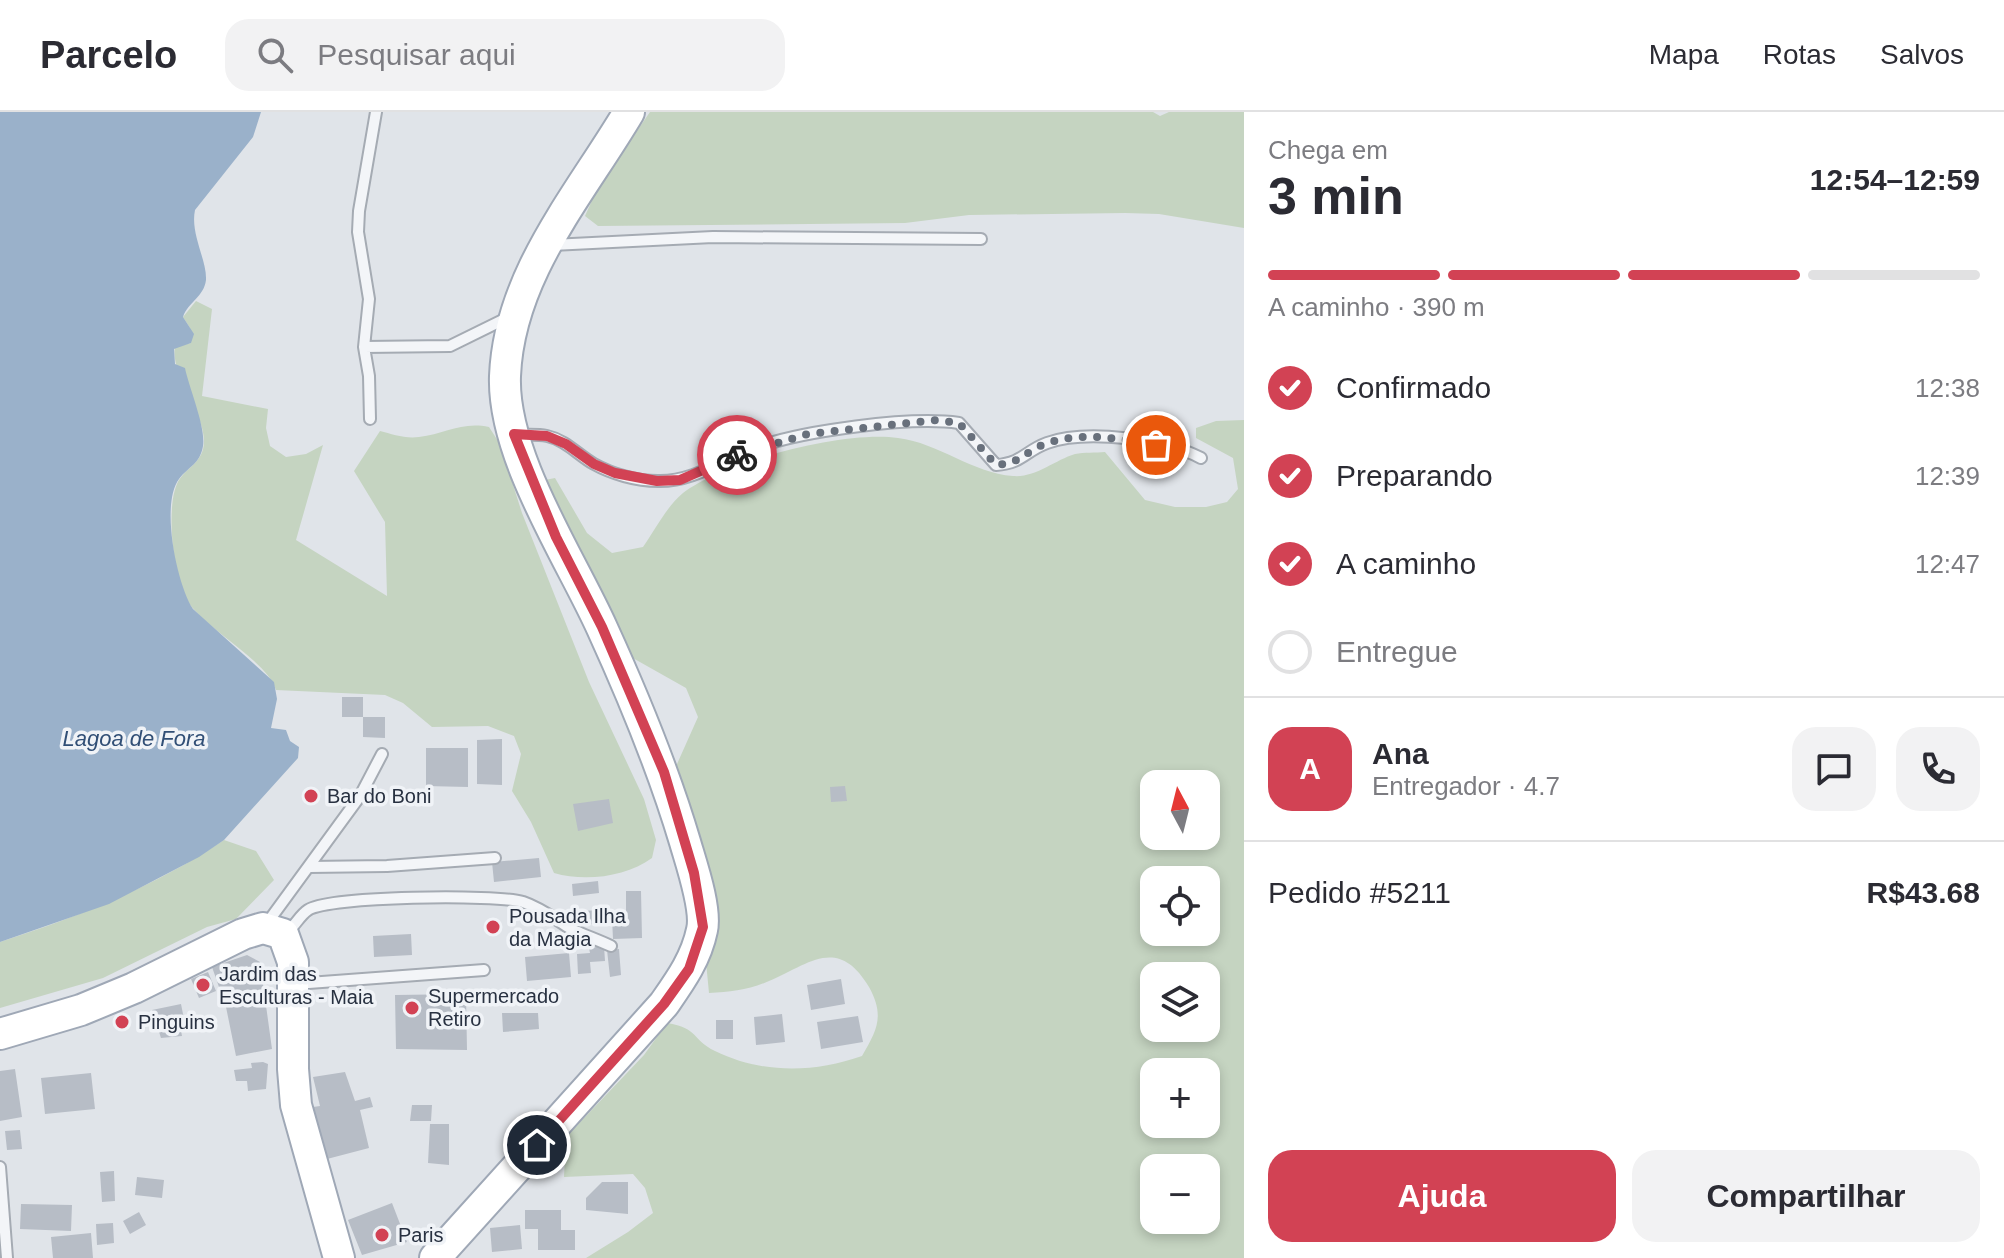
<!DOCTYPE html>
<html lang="pt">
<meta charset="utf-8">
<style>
:root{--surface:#fff;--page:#f2f2f3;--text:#2b2b33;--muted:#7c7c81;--line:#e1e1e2;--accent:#d24254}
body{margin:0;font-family:Helvetica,sans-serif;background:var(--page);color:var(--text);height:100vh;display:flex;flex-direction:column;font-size:30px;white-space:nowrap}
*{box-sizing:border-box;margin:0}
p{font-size:26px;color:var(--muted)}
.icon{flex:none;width:44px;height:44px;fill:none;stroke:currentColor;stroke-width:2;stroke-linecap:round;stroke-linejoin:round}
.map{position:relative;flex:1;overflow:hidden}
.panel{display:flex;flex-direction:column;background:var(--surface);width:760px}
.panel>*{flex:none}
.needle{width:52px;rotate:353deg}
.tools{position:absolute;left:1140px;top:658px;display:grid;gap:16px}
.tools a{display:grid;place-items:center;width:80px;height:80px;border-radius:16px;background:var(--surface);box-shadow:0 4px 12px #0003;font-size:40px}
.pin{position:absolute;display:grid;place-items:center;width:68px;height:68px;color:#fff;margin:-34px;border:4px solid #fff;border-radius:50%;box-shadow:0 2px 8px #0007}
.courier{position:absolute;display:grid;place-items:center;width:80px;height:80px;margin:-40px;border:6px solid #d24254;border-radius:50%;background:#fff;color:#222;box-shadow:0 2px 10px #0007}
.headline em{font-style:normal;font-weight:700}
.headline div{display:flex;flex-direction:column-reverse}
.headline{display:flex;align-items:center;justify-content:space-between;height:136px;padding:0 24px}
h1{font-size:52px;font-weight:700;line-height:60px}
.bar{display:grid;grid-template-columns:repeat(4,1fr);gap:12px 8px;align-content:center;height:96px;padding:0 24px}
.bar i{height:10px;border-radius:6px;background:var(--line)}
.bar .active{background:var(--accent)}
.bar p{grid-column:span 4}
.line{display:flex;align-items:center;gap:20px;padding:0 24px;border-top:2px solid var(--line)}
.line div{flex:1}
.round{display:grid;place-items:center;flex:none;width:84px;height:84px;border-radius:24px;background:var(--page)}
ol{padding:0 24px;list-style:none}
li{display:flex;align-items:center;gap:24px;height:88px}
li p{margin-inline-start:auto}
li .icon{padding:8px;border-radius:50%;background:var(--accent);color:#fff;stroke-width:4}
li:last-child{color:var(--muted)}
li i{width:44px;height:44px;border:4px solid var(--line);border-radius:50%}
.cta{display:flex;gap:16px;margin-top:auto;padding:16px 24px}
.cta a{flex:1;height:92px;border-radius:24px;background:var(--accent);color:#fff;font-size:32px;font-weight:700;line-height:92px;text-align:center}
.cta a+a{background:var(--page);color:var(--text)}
header{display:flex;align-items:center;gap:48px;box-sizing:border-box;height:112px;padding:0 40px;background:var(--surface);border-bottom:2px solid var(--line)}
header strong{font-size:38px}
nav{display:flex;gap:44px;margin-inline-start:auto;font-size:28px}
.search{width:560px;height:72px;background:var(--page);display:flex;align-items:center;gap:20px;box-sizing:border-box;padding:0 28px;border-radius:24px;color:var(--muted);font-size:30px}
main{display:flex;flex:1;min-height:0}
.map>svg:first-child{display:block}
</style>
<header>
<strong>Parcelo</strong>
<div class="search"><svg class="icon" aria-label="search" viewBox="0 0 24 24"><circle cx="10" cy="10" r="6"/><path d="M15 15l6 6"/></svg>Pesquisar aqui</div>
<nav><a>Mapa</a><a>Rotas</a><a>Salvos</a></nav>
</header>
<main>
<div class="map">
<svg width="1244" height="1146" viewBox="0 0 1244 1146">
<rect width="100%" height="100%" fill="#e0e4e9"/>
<path fill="#c5d4c1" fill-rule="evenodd" d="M 650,0 L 1153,0 L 1160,4 L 1169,0 L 1244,0 L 1244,116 L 1159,102 L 1125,101 L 969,103 L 905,111 L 598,114 L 585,104 L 598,75 Z
M 196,189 L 212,197 L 202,284 L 268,297 L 266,316 L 270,334 L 286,345 L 306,342 L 323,333 L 296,428 L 387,484 L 385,410 L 354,359 L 380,319 C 392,322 405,327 419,325 C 445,322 462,309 489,315 L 500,332 L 522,401 L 589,570 L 644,687 L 656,728 L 652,746 C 626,765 585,770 554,761 L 531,710 L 512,679 L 521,642 L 514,624 L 488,614 L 432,615 L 403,591 L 385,583 L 276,578 C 267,548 204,517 186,487 C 173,464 166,396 177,372 C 184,355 205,352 204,327 C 202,297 170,261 175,235 L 191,231 L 190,216 L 183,205 Z
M 1244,308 L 1244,1146 L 586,1146 L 628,1120 L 653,1101 L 645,1076 L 633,1062 L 564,1065 L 566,1025 L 644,943 L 667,911 C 699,916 692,928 715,939 C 762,962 814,961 862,944 C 877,918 885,904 869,875 C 838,823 809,852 769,869 C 749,878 731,880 709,881 L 706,850 L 717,821 L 710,759 L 673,661 L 698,605 L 686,576 L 631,545 L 545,368 L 555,366 L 587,421 L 612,441 L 643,435 C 655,418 667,394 683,381 C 725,349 845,318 898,326 C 939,331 972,361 1013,364 C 1035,366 1055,348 1075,342 C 1084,340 1096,341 1105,340 L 1145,388 L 1175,395 L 1206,395 L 1227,390 L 1238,377 L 1233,346 L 1196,326 L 1196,316 L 1216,309 ZM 1154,672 L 1206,672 L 1206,724 L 1154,724 ZM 1154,768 L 1206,768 L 1206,820 L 1154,820 ZM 1154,864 L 1206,864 L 1206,916 L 1154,916 ZM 1154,960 L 1206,960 L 1206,1012 L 1154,1012 ZM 1154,1056 L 1206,1056 L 1206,1108 L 1154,1108 Z
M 224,728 L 256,739 L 274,768 L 236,807 L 207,815 L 103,866 L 0,896 L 0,830 C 80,804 154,775 224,728 Z"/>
<path fill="#9ab1ca" d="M 0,0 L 261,0 L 253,25 L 195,98 C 190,122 207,148 206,168 C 204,185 188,190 183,205 L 194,222 L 191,231 L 174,237 L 175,252 L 185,256 C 189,276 206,315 203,334 C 200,352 189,354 179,367 C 160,392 177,473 193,497 L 274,570 L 277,587 L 271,616 L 286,618 L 290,629 L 299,635 L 298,646 L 224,728 L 199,745 L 109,792 L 0,830 Z"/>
<path fill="#b7bdc6" d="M 342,585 L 363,585 L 363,605 L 342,605 Z
M 363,605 L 385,605 L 385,626 L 363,625 Z
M 502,627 L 502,673 L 477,672 L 477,628 Z
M 426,636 L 468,636 L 468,675 L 426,674 Z
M 845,674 L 847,689 L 831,690 L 830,675 Z
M 609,687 L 613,711 L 578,719 L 573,692 Z
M 539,746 L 541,765 L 494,770 L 492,750 Z
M 598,769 L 599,781 L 573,784 L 572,772 Z
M 626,779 L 641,779 L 642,826 L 613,827 L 612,806 L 626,806 Z
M 603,798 L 604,811 L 581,812 L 581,799 Z
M 411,822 L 412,843 L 374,845 L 373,824 Z
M 604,834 L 605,849 L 590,850 L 591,861 L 578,862 L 577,842 L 590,841 L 589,836 Z
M 619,837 L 621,863 L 610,865 L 607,838 Z
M 569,841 L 571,865 L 527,869 L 525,845 Z
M 247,843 L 260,850 L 272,937 L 236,944 L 226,895 L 212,855 Z
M 208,860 L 216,879 L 199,886 L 191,867 Z
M 841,867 L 845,892 L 811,898 L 807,873 Z
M 466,882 L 467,938 L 396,937 L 395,883 Z
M 181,892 L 184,907 L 179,908 L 182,924 L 161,926 L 152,898 Z
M 502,901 L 538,901 L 539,917 L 503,920 Z
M 782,902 L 785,930 L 756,933 L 754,905 Z
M 858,904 L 863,930 L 821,937 L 817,910 Z
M 716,908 L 733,908 L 733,927 L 716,927 Z
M 263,950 L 268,952 L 266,977 L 248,979 L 247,969 L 236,969 L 234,958 L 252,956 L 251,951 Z
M 15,957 L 22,1005 L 0,1009 L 0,959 Z
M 345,960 L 355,989 L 370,985 L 373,995 L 360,998 L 369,1036 L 327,1047 L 313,995 L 320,994 L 313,965 Z
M 91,961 L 95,997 L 45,1002 L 41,966 Z
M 412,993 L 432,993 L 431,1009 L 410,1009 Z
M 430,1012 L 449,1012 L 449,1053 L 428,1051 Z
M 20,1018 L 22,1037 L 7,1038 L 5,1019 Z
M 114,1059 L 115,1089 L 102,1090 L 100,1060 Z
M 137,1065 L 164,1068 L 162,1086 L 135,1083 Z
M 602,1070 L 628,1070 L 628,1102 L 586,1098 L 586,1086 Z
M 392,1091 L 407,1130 L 362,1143 L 348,1108 Z
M 21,1092 L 72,1093 L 71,1119 L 20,1117 Z
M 525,1098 L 561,1098 L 561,1118 L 575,1118 L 575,1138 L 538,1138 L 538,1117 L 525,1117 Z
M 139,1100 L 146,1113 L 130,1122 L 123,1109 Z
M 113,1111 L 114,1131 L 97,1133 L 96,1112 Z
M 520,1113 L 522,1137 L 492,1140 L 490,1116 Z
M 91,1121 L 93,1146 L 53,1146 L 51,1125 Z"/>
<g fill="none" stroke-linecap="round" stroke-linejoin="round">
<g stroke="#a5abb3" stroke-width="14">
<path id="service" d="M 552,133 L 713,125 L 981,127
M 364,235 L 450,234 L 511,204
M 370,307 L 369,264 L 364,235 L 369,187 L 358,120 L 359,99 L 376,0
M 516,323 C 526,323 537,322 547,324 C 566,328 578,343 594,352 C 612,362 636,369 658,369 C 692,370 723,348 755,336 C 801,319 910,304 959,311 L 996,353 C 1023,351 1025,339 1047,331 C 1086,317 1165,327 1201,346
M 309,755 L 387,754 L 495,746
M 265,814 L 360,684 L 382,642
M 287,820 C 295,814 300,803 308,798 C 328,784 496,782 523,790 C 541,796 555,807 571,817 C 584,823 598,828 611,834
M 295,872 L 484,858
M 0,1055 L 7,1146"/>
</g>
<g stroke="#9fa8b6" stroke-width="34">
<path id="primary" d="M 0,922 L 81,898 L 134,876 L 243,822 L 263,816 L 283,822 L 293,850 L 293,957 L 296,993 L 339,1146
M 435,1146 L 664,892 C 680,869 696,847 702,818 C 707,797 691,751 685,730 C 663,656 634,586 602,516 C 570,445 502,344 505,264 C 509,163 579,84 629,0"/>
</g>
<use href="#service" stroke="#f3f5f8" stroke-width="10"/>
<use href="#primary" stroke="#fff" stroke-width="30"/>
</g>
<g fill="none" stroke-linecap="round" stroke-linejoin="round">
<path stroke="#68707c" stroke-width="8" stroke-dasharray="0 14.4" d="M 737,343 L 808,322 L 936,308 L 959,311 L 996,353 C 1023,351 1026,338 1048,331 C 1084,319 1119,327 1156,333"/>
<path stroke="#d24254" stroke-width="10" d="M 537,1033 L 664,892 L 689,857 L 703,815 L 694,761 L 664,660 L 602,515 L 556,425 L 514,322 L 547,324 L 566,332 L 594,352 L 615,361 L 657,369 L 680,368 L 737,343"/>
</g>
<g fill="#d24254" stroke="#f0f3f7" stroke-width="3">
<circle cx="311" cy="684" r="8"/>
<circle cx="493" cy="815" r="8"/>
<circle cx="203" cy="873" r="8"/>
<circle cx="412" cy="896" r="8"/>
<circle cx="122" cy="910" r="8"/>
<circle cx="382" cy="1123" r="8"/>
</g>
<g text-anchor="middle" stroke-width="7" stroke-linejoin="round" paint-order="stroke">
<g font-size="20" fill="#283141" stroke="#f0f3f7" text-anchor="start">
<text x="327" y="691">Bar do Boni</text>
<text x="509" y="811">Pousada Ilha<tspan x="509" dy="23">da Magia</tspan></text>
<text x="219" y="869">Jardim das<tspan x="219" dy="23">Esculturas - Maia</tspan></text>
<text x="428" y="891">Supermercado<tspan x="428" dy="23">Retiro</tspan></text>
<text x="138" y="917">Pinguins</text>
<text x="398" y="1130">Paris</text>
</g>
<g font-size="22" font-style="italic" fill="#314f76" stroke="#f0f3f7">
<text x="134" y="634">Lagoa de Fora</text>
</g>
</g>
</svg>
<div class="tools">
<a><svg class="needle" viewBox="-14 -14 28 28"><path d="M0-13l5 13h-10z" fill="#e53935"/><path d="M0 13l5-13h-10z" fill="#7c7c81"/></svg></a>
<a><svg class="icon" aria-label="locate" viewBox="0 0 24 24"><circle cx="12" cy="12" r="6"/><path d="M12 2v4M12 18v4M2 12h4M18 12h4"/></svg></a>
<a><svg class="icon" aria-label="layers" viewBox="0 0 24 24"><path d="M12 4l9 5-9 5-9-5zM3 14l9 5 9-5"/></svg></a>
<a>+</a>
<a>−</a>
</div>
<div class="pin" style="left:1156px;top:333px;background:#ea580c"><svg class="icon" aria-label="bag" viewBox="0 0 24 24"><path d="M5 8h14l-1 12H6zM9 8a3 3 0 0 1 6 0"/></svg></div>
<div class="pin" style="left:537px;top:1033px;background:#1f2937"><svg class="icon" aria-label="home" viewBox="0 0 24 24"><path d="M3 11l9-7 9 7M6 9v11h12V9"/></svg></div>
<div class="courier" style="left:737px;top:343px"><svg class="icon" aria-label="bike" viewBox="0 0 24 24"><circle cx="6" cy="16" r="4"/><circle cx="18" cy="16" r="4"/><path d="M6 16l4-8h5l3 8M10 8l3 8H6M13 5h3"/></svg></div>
</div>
<section class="panel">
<div class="headline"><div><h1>3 min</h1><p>Chega em</p></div><em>12:54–12:59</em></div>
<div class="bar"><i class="active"></i><i class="active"></i><i class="active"></i><i></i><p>A caminho · 390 m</p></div>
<ol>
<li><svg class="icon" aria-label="check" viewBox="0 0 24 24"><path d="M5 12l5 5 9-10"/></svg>Confirmado<p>12:38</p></li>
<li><svg class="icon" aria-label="check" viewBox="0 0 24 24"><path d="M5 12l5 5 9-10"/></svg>Preparando<p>12:39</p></li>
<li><svg class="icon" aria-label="check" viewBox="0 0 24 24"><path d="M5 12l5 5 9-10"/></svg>A caminho<p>12:47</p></li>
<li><i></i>Entregue</li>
</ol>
<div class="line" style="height:144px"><b class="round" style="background:var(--accent);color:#fff">A</b><div><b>Ana</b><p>Entregador · 4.7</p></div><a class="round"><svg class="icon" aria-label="chat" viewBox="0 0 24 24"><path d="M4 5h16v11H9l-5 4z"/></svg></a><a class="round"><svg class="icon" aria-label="phone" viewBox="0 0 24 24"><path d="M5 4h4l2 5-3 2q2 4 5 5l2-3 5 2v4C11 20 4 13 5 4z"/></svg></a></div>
<div class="line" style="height:104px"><div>Pedido #5211</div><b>R$43.68</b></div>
<div class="cta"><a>Ajuda</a><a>Compartilhar</a></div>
</section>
</main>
